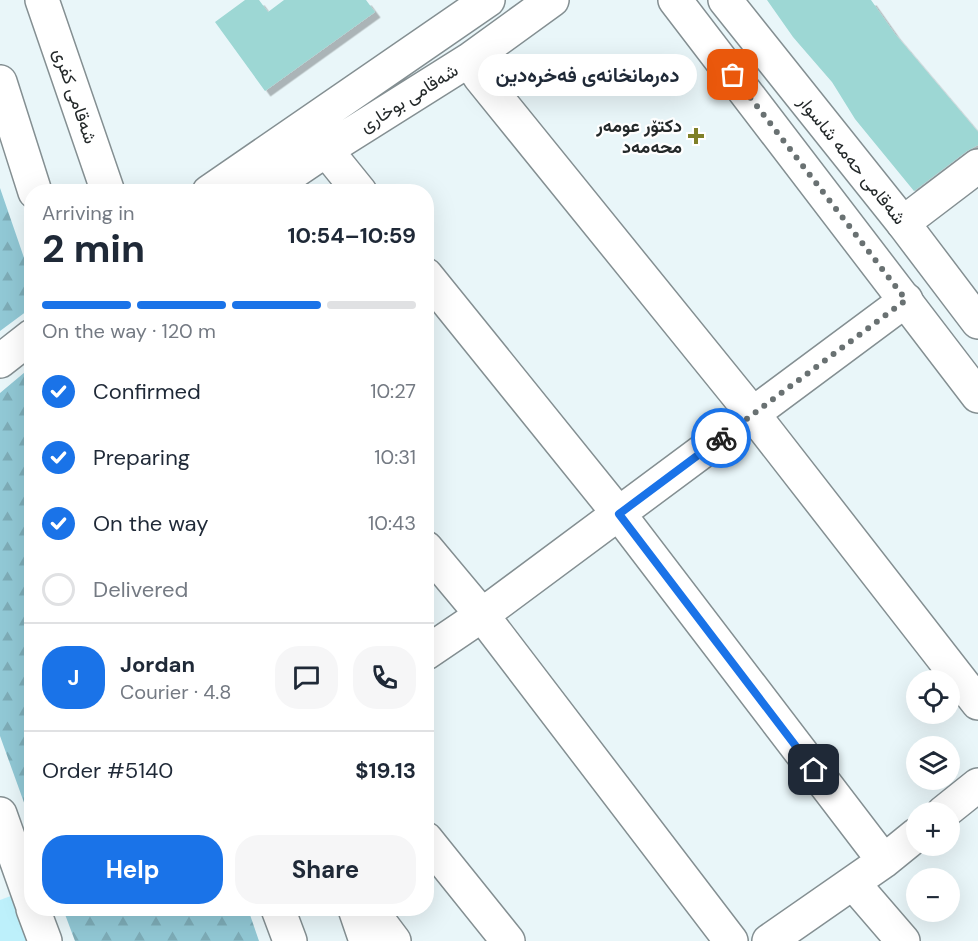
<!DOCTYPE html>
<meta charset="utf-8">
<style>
:root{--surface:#fff;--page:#f6f6f7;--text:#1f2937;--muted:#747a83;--line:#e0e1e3;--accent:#1a73e8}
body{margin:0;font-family:"DM Sans",Vazirmatn,sans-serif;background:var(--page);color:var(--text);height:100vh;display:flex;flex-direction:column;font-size:22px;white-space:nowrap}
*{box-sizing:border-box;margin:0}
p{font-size:20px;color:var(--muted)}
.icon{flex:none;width:33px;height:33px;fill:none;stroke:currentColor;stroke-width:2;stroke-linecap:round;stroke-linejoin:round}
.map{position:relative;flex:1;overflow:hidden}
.panel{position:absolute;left:24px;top:184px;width:410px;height:732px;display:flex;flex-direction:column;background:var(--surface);border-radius:24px;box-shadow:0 6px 24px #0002}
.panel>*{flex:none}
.fabs{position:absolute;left:906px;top:670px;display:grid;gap:12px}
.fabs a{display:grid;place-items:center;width:54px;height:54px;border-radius:50%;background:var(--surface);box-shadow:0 6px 24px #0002;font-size:30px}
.pin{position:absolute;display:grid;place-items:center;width:51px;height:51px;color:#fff;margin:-26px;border-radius:12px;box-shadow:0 3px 9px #0006}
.courier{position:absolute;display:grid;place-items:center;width:60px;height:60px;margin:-30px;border:4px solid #1a73e8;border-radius:50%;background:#fff;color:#222;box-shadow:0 2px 8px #0007}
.bubble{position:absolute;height:42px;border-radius:21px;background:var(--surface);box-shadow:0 6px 24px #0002;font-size:20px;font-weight:700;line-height:42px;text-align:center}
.summary em{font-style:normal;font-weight:700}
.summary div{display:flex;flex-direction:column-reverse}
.summary{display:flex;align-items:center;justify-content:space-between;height:102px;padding:0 18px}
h1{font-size:39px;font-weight:700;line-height:45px}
.bar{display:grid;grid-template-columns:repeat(4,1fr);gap:9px 6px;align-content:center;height:72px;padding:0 18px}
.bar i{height:8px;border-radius:4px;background:var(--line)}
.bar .current{background:var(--accent)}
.bar p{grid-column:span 4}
.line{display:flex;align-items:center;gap:15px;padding:0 18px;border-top:2px solid var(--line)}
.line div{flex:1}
.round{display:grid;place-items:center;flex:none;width:63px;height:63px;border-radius:24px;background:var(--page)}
ol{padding:0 18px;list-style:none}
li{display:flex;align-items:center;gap:18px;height:66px}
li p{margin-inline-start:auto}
li .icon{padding:6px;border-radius:50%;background:var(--accent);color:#fff;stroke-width:4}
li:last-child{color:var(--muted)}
li i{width:33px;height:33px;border:3px solid var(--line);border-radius:50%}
.primary-button{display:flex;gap:12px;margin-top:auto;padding:12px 18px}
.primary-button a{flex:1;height:69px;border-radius:24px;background:var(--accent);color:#fff;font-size:24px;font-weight:700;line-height:69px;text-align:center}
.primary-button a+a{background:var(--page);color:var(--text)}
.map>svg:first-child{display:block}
</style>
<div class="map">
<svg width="978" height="941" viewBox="0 0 978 941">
<defs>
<pattern id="forest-firs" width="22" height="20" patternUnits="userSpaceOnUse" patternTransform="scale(1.5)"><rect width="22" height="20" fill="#91c8d5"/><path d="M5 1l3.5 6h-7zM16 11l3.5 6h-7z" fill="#7dacb7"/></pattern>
<filter id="shadow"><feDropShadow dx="5.5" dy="5.5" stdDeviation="0" flood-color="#0004"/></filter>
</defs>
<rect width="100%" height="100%" fill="#e9f6f9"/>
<path fill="url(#forest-firs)" d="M 0,188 L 31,278 L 31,308 L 0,331 Z
M 31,367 L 31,822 L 0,736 L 0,393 Z
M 63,909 L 248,909 L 259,941 L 75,941 Z"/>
<path fill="#bdf0fb" d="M 16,894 L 32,941 L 0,941 L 0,900 Z"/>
<path fill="#9dd7d4" filter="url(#shadow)" d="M 245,0 L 259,0 L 268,12 L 284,0 L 366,0 L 375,12 L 265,91 L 215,22 Z
M 767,0 L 871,0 L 895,34 L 978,132 L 978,145 L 967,151 L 914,191 L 855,119 L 832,82 L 793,37 Z"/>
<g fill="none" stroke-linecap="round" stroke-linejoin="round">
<g stroke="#848f92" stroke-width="36">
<path id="minor" d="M 469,60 L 480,77 L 753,414 L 978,703
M 326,150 L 360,192
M 209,192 L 488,0
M 264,192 L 326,150 L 469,60 L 552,0
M 903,223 L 978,166
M 426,275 L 619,514 L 884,861
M 0,361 L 32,336
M 426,548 L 482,615 L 731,941
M 426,653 L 482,615 L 906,300
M 943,813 L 978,785
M 0,814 L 32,904
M 426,839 L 508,941
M 853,883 L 903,941
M 33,909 L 45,941
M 370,909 L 394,941
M 769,941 L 884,861 L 916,835"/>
</g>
<g stroke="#848f92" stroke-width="36">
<path id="major" d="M 675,0 L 978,396
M 725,0 L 903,223 L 978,322"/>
</g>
<g stroke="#848f92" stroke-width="36">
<path id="highway" d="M 42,0 L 108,192
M 0,82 L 35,192
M 278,909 L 290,941
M 355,909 L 366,941"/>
</g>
<use href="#minor" stroke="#fff" stroke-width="33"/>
<use href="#major" stroke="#fff" stroke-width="33"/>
<use href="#highway" stroke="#fff" stroke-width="33"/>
</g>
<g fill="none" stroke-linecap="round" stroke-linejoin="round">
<path stroke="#697172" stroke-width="6" stroke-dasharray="0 10.8" d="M 721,438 L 906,300 L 733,75"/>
<path stroke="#1a73e8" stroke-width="8" d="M 721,438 L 619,514 L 814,770"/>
</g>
<path fill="#7f8029" stroke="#fff" stroke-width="2" d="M693 127h6v6h6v6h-6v6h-6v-6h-6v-6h6z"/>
<g text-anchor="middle" stroke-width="4.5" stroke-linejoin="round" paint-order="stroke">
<g font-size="18" fill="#24292a" stroke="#fff">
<text transform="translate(75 96) rotate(71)" y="6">شەقامی کفری</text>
<text transform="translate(409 98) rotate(-32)" y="6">شەقامی بوخاری</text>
<text transform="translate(852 160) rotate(51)" y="6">شەقامی حەمە شاسوار</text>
</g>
<g font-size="18" font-weight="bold" fill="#24292a" stroke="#fff" text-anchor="end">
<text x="682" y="132">دکتۆر عومەر<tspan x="682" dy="21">محەمەد</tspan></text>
</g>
</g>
</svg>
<div class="fabs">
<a><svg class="icon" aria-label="locate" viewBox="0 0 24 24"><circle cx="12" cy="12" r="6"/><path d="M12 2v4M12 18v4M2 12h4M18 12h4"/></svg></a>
<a><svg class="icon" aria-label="layers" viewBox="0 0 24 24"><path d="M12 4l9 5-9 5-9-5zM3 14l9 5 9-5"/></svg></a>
<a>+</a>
<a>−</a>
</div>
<div class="pin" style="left:733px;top:75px;background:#ea580c"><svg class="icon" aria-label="bag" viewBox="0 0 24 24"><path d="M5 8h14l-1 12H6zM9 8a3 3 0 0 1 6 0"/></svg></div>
<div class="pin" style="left:814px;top:770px;background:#1f2937"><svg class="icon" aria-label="home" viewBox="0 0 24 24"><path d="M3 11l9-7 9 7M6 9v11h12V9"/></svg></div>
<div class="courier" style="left:721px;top:438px"><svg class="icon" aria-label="bike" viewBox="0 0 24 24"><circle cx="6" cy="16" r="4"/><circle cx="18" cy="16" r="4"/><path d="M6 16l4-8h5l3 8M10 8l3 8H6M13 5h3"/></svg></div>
<div class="bubble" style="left:478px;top:54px;width:219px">دەرمانخانەی فەخرەدین</div>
<section class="panel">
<div class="summary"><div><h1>2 min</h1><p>Arriving in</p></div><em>10:54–10:59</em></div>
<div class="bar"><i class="current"></i><i class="current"></i><i class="current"></i><i></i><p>On the way · 120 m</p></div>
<ol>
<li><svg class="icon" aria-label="check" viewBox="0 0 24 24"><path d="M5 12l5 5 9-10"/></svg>Confirmed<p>10:27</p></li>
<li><svg class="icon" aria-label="check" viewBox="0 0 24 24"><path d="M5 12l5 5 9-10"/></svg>Preparing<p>10:31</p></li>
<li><svg class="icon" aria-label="check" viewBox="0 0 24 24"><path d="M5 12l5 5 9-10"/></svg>On the way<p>10:43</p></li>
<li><i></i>Delivered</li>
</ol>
<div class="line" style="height:108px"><b class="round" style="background:var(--accent);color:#fff">J</b><div><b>Jordan</b><p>Courier · 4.8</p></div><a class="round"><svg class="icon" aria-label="chat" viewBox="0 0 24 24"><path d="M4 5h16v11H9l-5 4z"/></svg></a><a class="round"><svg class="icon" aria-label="phone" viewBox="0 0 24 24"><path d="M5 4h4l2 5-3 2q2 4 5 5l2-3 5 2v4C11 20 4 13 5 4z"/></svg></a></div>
<div class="line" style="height:78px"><div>Order #5140</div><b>$19.13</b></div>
<div class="primary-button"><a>Help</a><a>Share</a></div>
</section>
</div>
